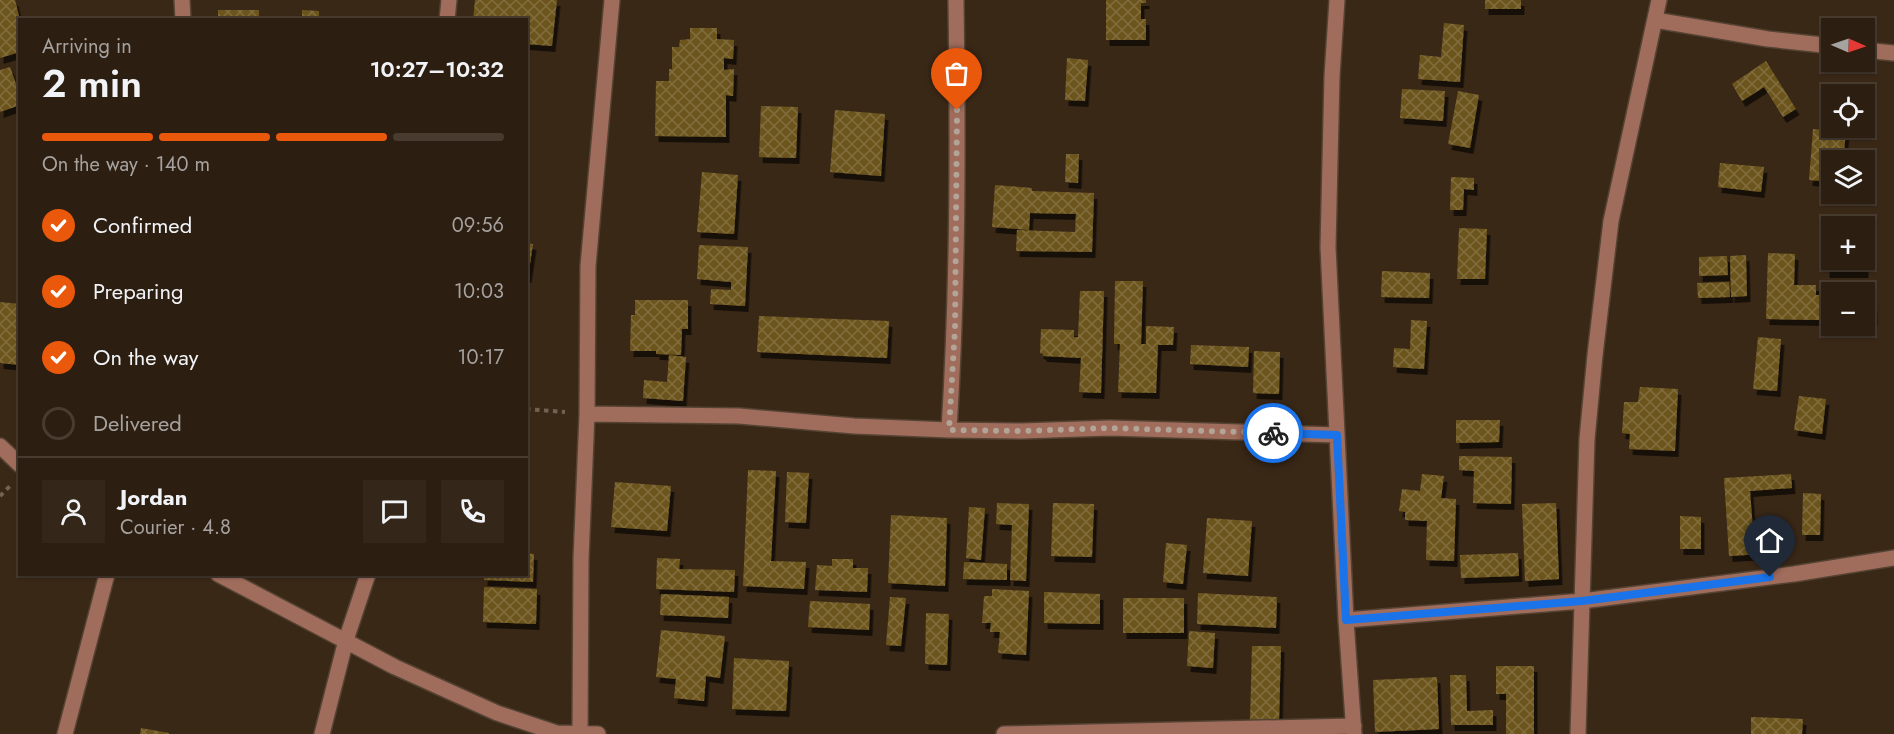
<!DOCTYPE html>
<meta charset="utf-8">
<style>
:root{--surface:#2c1e11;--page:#34271a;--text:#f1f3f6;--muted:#a6a29f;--line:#483c31;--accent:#ea580c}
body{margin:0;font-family:Jost,sans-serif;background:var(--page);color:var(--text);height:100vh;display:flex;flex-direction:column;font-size:22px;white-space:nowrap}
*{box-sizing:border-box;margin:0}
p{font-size:20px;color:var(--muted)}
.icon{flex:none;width:33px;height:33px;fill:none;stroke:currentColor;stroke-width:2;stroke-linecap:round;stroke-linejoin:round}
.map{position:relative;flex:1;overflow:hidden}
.drawer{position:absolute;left:18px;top:18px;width:510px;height:558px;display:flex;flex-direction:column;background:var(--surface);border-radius:0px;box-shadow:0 2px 4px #0004,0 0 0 2px var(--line)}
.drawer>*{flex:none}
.needle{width:39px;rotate:92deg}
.fabs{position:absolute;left:1821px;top:18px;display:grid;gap:12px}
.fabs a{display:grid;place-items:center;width:54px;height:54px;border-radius:0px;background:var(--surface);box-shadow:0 2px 4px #0004,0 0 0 2px var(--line);font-size:30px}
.pin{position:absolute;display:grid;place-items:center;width:51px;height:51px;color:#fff;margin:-62px -26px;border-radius:50% 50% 50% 0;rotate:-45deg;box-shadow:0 0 6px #0007}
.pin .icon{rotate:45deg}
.courier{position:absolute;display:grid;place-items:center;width:60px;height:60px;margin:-30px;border:4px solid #1a73e8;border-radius:50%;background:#fff;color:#222;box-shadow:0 2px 8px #0007}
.headline em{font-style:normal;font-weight:600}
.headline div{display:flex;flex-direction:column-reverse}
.headline{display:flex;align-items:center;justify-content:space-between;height:102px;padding:0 24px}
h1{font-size:39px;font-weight:600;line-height:45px}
.bar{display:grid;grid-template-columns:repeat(4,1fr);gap:9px 6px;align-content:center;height:72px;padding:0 24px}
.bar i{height:8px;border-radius:4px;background:var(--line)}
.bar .active{background:var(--accent)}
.bar p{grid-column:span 4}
.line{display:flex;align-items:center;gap:15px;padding:0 24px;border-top:2px solid var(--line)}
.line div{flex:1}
.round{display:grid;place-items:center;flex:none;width:63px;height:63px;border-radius:0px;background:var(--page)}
ol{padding:0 24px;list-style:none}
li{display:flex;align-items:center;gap:18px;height:66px}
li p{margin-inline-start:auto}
li .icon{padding:6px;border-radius:50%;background:var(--accent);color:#fff;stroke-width:4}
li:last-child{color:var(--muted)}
li i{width:33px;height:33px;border:3px solid var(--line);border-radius:50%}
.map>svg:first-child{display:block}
</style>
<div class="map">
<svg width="1894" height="734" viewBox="0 0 1894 734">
<defs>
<pattern id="building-cross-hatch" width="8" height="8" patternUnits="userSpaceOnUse" patternTransform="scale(1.5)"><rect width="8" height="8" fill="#6c551e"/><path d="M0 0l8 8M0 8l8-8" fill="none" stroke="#826d3e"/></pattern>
<filter id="shadow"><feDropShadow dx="3.5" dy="6" stdDeviation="0" flood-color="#0009"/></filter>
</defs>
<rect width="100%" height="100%" fill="#3a2817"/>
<path fill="url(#building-cross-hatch)" filter="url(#shadow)" d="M 0,0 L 15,0 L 20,20 L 20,52 L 0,58 Z
M 475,0 L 557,0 L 552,46 L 526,44 L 526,20 L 473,20 Z
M 1106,0 L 1146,0 L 1146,3 L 1141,3 L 1141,19 L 1146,19 L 1146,40 L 1106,40 Z
M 1485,0 L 1521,0 L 1521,9 L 1485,9 Z
M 218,10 L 259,10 L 259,20 L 218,20 Z
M 302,10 L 319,11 L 319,20 L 302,20 Z
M 1444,23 L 1464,25 L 1460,82 L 1418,79 L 1420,55 L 1441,57 Z
M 690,28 L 717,28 L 717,39 L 734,40 L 733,59 L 724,58 L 724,70 L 734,69 L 733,96 L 726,95 L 726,137 L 655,136 L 656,81 L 669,81 L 669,69 L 672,69 L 672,47 L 679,47 L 680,40 L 690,39 Z
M 1067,58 L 1088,60 L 1085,101 L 1065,100 Z
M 1766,61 L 1796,109 L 1783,117 L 1764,87 L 1742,101 L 1732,84 Z
M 10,67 L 20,95 L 20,105 L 0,112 L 0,70 Z
M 1402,89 L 1445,91 L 1443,121 L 1400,118 Z
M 1458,91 L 1479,95 L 1470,148 L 1448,144 Z
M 761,106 L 798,107 L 796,158 L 759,157 Z
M 835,110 L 885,114 L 881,176 L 830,172 Z
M 1813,129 L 1846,132 L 1843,160 L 1832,160 L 1832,182 L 1809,180 Z
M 1066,154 L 1079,154 L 1078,183 L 1065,182 Z
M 1720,163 L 1764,167 L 1761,192 L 1718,187 Z
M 702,172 L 738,175 L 734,234 L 697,232 Z
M 1451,177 L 1474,178 L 1474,190 L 1464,189 L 1463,210 L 1450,210 Z
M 995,185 L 1032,188 L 1032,191 L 1094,193 L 1092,252 L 1016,251 L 1017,230 L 1075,232 L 1076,214 L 1030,213 L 1029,230 L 992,227 Z
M 1459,228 L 1487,229 L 1485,279 L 1457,279 Z
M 526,243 L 533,244 L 528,277 L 526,277 Z
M 699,245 L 748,247 L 745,306 L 710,304 L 711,289 L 731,290 L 731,282 L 697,279 Z
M 1768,253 L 1795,254 L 1794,285 L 1816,285 L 1816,295 L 1819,295 L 1819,320 L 1766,319 Z
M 1826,254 L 1832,255 L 1832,260 L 1865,260 L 1865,272 L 1826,272 Z
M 1746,255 L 1747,296 L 1731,297 L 1730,256 Z
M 1727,256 L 1728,275 L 1699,276 L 1699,257 Z
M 1382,271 L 1430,273 L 1429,298 L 1381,297 Z
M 1115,281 L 1143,281 L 1141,344 L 1146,344 L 1146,326 L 1174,327 L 1173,345 L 1158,345 L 1156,393 L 1118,392 L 1120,344 L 1114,344 Z
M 1729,282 L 1730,297 L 1698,298 L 1697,283 Z
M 1080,291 L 1104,291 L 1101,393 L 1079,392 L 1081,358 L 1043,356 L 1043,354 L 1040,353 L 1041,329 L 1074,330 L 1074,337 L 1078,337 Z
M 1864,299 L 1873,299 L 1874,319 L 1864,319 Z
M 635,300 L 688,300 L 688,329 L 682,329 L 681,355 L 656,354 L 656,351 L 630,351 L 631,315 L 635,315 Z
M 1826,301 L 1832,301 L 1832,321 L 1827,321 Z
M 0,302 L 20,304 L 20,365 L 0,363 Z
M 759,316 L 889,321 L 887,358 L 757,352 Z
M 1411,320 L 1427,321 L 1424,369 L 1393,367 L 1394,348 L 1410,349 Z
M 1758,337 L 1781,339 L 1777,391 L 1753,389 Z
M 1191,345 L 1249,347 L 1248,367 L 1190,364 Z
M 1254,351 L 1280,352 L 1279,394 L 1253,393 Z
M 669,355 L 686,357 L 683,401 L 643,398 L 644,380 L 667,382 Z
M 1640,387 L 1678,389 L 1675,451 L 1629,449 L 1630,434 L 1622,433 L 1624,402 L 1638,402 Z
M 1799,396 L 1826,399 L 1822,434 L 1794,430 Z
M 1456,420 L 1500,420 L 1499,442 L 1456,443 Z
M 1459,456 L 1512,457 L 1511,504 L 1473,503 L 1474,471 L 1459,470 Z
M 748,470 L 776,471 L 771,561 L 806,562 L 804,589 L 743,586 Z
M 787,472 L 809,473 L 806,523 L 785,522 Z
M 1422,474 L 1444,476 L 1441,498 L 1456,499 L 1454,561 L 1426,560 L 1427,521 L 1405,520 L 1405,512 L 1399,511 L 1402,489 L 1420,491 Z
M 1791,474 L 1792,488 L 1750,491 L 1753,530 L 1779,528 L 1781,553 L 1729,556 L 1724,478 Z
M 615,482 L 671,486 L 667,531 L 611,527 Z
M 1803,493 L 1821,494 L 1820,535 L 1802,535 Z
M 997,503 L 1029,504 L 1026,581 L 1010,580 L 1012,525 L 996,524 Z
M 1053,503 L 1094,504 L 1092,557 L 1051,556 Z
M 1556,503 L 1559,579 L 1525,581 L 1522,504 Z
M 969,507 L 985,508 L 981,560 L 966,558 Z
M 891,515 L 947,518 L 945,586 L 888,583 Z
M 1680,516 L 1701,517 L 1701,549 L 1680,549 Z
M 1207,518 L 1252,521 L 1248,576 L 1203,573 Z
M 1166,543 L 1187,545 L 1183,584 L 1163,582 Z
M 526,553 L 534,554 L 533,582 L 484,580 L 484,574 L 526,574 Z
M 1518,553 L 1519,576 L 1461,578 L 1460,555 Z
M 657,558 L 680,559 L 679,569 L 735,570 L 734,592 L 656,589 Z
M 832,559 L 853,559 L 853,568 L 868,568 L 867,592 L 815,590 L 817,565 L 832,566 Z
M 964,562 L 1007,564 L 1007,580 L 963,579 Z
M 484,587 L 537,589 L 536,624 L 483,622 Z
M 992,589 L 1029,591 L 1026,655 L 998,653 L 1000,632 L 990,632 L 991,623 L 982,623 L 984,596 L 992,596 Z
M 1044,592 L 1100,594 L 1100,624 L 1044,623 Z
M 1198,593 L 1277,597 L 1276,628 L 1197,624 Z
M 661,594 L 729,597 L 728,618 L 660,615 Z
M 890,597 L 906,598 L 901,646 L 886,645 Z
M 1123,598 L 1184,598 L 1184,633 L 1123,633 Z
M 810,601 L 870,604 L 869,630 L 808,627 Z
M 926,613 L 949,614 L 947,665 L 925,664 Z
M 661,630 L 725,636 L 720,678 L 706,676 L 704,701 L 674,698 L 676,679 L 656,677 Z
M 1189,631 L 1215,633 L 1213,668 L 1187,666 Z
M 1252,646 L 1281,646 L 1279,722 L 1250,721 Z
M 734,658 L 789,661 L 786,711 L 732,709 Z
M 1496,666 L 1534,666 L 1534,734 L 1506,734 L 1506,694 L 1496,694 Z
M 1450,675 L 1466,675 L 1467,711 L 1493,710 L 1493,725 L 1451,725 Z
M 1437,677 L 1439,729 L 1375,732 L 1373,680 Z
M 1751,717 L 1803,719 L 1802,734 L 1751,734 Z
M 141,728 L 169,733 L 169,734 L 140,734 Z"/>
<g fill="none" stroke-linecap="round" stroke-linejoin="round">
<g stroke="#544333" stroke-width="18">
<path id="minor" d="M 182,0 L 183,20
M 1337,0 L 1332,76 L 1328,247 L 1346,620 L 1354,734
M 447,20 L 449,0
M 1655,20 L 1768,39 L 1832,46
M 1864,50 L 1894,53
M 587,414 L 739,416 L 854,426 L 949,430 L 1022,431 L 1110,428 L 1337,435
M 949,430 C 958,286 958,144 956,0
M 0,446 L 20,465
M 218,574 L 395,667 L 497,713 L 557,733 L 598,734
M 1346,620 L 1582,601 L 1794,574 L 1894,558
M 65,734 L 107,574
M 322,734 L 346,640 L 368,574
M 580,734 L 581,559 L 587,414 L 588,266 L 612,0
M 1004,734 L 1354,726
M 1578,734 L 1587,439 L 1595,355 L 1611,221 L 1659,0"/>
</g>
<path stroke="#736253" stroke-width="4" stroke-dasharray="4.5 4.5" stroke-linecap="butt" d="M 526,409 L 565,412
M 0,496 L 10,486"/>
<use href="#minor" stroke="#a06c5c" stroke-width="15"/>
</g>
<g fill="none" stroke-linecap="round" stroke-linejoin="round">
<path stroke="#b3a498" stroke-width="6" stroke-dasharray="0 10.8" d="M 957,110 L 955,328 L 949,430 L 1022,431 L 1110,428 L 1273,433"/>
<path stroke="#1a73e8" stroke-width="8" d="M 1273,433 L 1337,435 L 1346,620 L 1582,601 L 1770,577"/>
</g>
</svg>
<div class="fabs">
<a><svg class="needle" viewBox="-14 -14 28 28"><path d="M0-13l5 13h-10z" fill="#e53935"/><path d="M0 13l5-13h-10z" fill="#a6a29f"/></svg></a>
<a><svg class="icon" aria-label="locate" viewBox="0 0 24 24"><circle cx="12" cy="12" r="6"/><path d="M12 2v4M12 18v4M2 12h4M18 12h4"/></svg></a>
<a><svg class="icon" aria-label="layers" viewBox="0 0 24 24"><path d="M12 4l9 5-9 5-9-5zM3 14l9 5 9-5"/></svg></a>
<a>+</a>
<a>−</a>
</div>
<div class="pin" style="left:957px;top:110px;background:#ea580c"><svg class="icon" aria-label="bag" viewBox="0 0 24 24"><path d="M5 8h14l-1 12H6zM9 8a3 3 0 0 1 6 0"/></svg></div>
<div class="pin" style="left:1770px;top:577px;background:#1f2937"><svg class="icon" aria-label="home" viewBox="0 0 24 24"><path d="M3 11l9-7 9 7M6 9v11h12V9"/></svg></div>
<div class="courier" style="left:1273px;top:433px"><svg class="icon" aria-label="bike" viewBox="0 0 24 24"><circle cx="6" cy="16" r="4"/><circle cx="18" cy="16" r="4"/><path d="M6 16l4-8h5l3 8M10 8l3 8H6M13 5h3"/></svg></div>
<section class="drawer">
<div class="headline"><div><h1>2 min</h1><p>Arriving in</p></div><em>10:27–10:32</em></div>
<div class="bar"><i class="active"></i><i class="active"></i><i class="active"></i><i></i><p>On the way · 140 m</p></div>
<ol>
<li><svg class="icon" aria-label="check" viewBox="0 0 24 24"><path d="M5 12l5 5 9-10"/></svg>Confirmed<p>09:56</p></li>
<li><svg class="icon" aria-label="check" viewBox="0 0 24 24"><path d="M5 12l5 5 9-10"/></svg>Preparing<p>10:03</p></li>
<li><svg class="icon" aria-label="check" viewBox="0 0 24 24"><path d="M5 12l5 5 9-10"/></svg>On the way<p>10:17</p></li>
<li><i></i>Delivered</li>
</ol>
<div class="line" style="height:108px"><a class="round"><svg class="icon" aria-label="person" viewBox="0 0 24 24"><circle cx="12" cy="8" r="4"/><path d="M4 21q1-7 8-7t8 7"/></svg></a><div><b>Jordan</b><p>Courier · 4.8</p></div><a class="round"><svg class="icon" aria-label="chat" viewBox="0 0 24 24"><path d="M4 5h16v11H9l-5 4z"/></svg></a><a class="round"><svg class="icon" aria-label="phone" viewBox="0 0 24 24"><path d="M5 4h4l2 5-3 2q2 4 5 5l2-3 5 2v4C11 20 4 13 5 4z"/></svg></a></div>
</section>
</div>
